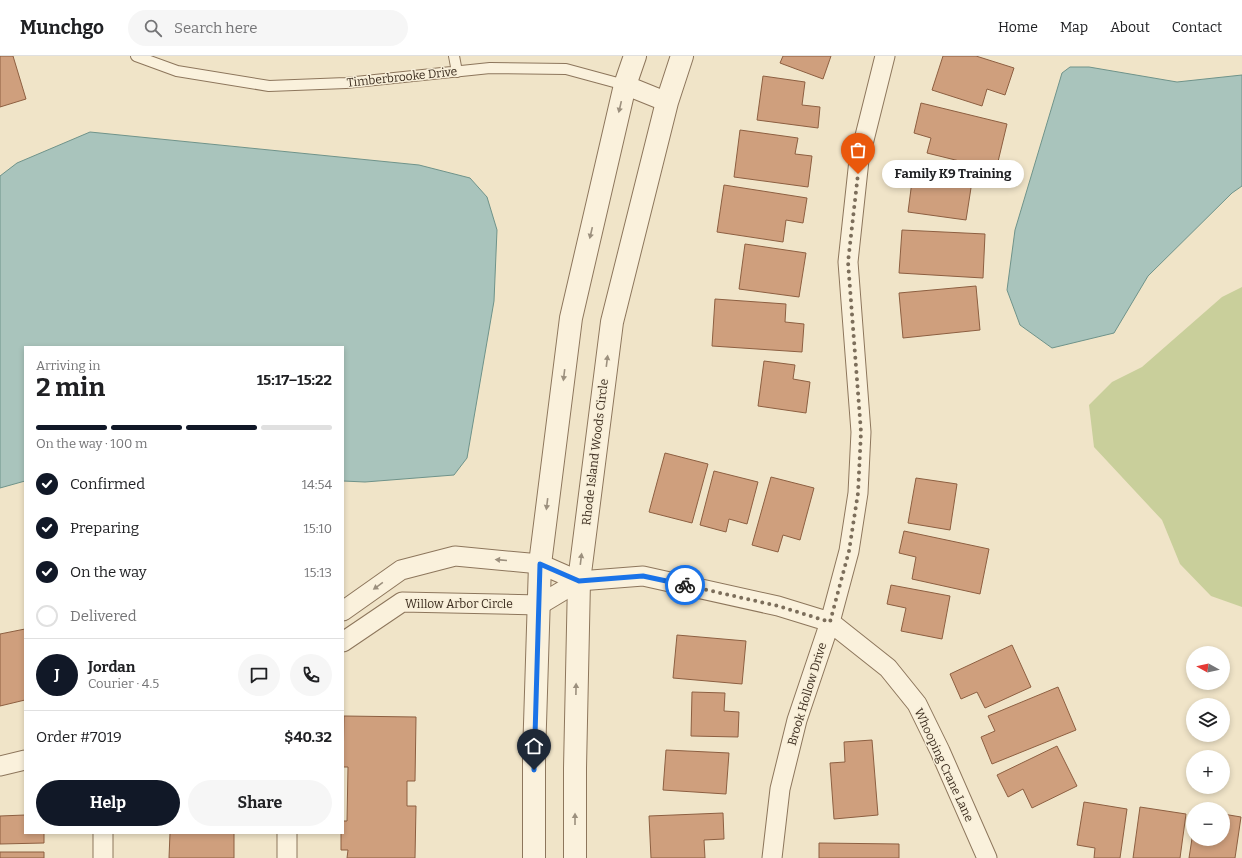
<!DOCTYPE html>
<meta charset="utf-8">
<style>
:root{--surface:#fff;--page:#f6f6f6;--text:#202124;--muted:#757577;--line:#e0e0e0;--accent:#111827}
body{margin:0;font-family:Bitter,serif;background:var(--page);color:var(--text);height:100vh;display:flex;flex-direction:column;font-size:15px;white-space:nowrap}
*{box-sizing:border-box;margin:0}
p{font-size:13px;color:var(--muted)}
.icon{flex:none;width:22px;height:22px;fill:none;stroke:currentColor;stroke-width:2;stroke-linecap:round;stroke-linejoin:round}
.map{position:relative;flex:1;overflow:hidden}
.drawer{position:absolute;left:24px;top:290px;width:320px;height:488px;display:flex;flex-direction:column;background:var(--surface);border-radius:0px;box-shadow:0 2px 6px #0003}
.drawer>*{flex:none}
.needle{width:26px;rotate:278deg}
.buttons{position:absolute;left:1186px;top:590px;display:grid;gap:8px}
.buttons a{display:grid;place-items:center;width:44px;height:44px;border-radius:50%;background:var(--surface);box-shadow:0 2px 6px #0003;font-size:20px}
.pin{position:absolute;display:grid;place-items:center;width:34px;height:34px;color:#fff;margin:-41px -17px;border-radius:50% 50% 50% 0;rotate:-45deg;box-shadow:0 0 4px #0007}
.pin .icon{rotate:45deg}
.courier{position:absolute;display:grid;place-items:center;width:40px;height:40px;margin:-20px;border:3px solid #1a73e8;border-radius:50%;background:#fff;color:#222;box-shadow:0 1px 5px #0007}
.bubble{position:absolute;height:28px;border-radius:14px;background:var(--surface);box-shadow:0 2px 6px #0003;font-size:13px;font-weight:700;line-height:28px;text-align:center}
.overview em{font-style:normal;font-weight:700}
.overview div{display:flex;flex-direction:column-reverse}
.overview{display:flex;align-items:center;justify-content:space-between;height:68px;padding:0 12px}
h1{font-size:26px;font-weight:700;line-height:30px}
.bar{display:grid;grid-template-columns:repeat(4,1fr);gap:6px 4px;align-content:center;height:48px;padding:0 12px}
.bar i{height:5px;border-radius:3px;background:var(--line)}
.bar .selected{background:var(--accent)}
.bar p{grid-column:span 4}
.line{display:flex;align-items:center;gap:10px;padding:0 12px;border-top:1px solid var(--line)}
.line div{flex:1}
.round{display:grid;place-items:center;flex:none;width:42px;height:42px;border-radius:21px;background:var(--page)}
ol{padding:0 12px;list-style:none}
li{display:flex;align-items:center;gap:12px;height:44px}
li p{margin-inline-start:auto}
li .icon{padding:4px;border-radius:50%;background:var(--accent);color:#fff;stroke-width:4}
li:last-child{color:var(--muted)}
li i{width:22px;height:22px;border:2px solid var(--line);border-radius:50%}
.primary-button{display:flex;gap:8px;margin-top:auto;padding:8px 12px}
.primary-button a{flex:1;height:46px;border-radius:24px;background:var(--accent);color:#fff;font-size:16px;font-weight:700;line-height:46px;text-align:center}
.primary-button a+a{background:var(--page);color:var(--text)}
header{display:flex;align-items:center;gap:24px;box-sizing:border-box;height:56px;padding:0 20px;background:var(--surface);border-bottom:1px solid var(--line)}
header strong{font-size:19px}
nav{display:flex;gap:22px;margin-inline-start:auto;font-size:14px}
.search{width:280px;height:36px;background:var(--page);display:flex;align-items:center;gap:10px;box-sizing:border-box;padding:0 14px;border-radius:22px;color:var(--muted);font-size:15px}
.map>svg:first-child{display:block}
</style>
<header>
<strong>Munchgo</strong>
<div class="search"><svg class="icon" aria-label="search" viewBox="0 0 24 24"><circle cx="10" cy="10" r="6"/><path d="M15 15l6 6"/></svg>Search here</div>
<nav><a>Home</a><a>Map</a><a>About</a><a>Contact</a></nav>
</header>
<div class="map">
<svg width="1242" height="802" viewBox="0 0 1242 802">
<rect width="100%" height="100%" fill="#f0e4c8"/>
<path fill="#c9cf9b" d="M 1242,231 L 1242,551 L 1211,540 L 1180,508 L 1162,464 L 1094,391 L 1089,349 L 1112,326 L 1142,311 L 1222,241 Z"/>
<path fill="#a9c4bc" stroke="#6f938a" d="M 1070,11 L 1089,11 L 1177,26 L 1242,19 L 1242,130 L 1232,137 L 1148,220 L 1114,277 L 1052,292 L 1020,269 L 1007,234 L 1015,174 L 1062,17 Z
M 90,76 L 419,109 L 470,122 L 487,141 L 497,174 L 494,245 L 467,402 L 454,419 L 365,426 L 343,425 L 343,291 L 25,291 L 25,425 L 0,432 L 0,120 L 17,107 Z"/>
<path fill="#cf9f7d" stroke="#8d5f41" d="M 0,0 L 13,0 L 26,43 L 0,51 Z
M 783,0 L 831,0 L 823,23 L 780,7 Z
M 943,0 L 976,0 L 1014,12 L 1005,39 L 987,33 L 982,50 L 932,34 Z
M 763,20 L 805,26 L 802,49 L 820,51 L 818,72 L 757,64 Z
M 921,47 L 1007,68 L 996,114 L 927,97 L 931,82 L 914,77 Z
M 740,74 L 798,82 L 795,98 L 812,100 L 808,131 L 734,121 Z
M 914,110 L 973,119 L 966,164 L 908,156 Z
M 724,129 L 807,142 L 803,167 L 786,164 L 783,186 L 717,176 Z
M 902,174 L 985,178 L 983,222 L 899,217 Z
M 745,188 L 806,197 L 799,241 L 739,233 Z
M 976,230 L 980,274 L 903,282 L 899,237 Z
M 715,243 L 786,248 L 785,266 L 804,268 L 802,296 L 712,290 Z
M 764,305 L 795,309 L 793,323 L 810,326 L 806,357 L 758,350 Z
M 665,397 L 708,408 L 692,467 L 649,456 Z
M 714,415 L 758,426 L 747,468 L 729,463 L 726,476 L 700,469 Z
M 771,421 L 814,432 L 800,484 L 783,479 L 778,496 L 752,489 Z
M 916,422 L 957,428 L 950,474 L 908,467 Z
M 904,475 L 989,493 L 980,538 L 912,523 L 916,501 L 899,497 Z
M 891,529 L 950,540 L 942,583 L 901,575 L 906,552 L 887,548 Z
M 25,573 L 25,644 L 0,650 L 0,578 Z
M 677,579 L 746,585 L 742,628 L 673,622 Z
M 1012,589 L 1031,631 L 985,652 L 977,636 L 961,643 L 950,618 Z
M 1058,631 L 1076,674 L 992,708 L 981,681 L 995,675 L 988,660 Z
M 692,636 L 725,637 L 724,655 L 739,656 L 738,681 L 691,680 Z
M 344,660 L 416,661 L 415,725 L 407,725 L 407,750 L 416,750 L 415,802 L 347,802 L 348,794 L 341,794 L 341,777 L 343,777 L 343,765 L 347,765 L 348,711 L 343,711 Z
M 872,684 L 878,759 L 834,763 L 830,707 L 845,706 L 844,686 Z
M 1057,690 L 1077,730 L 1032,752 L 1023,733 L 1008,741 L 997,719 Z
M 666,694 L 729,697 L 726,738 L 663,734 Z
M 1084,746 L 1127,753 L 1120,802 L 1094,802 L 1095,792 L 1077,789 Z
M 1140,751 L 1186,758 L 1180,802 L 1133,802 Z
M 723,757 L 724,783 L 704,784 L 705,802 L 651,802 L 649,760 Z
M 1223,758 L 1241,761 L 1235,802 L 1189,802 L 1193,776 L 1193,783 L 1223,783 Z
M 25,759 L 25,777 L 44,777 L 44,787 L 0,788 L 0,760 Z
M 170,777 L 234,777 L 234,802 L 169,802 Z
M 819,787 L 899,788 L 899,802 L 819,802 Z
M 0,796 L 44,796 L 44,802 L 0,802 Z"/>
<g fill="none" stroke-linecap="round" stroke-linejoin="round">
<g stroke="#8d765c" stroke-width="12">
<path id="service" d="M 136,0 L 177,15 L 269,30 L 346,27 L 490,12 L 566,13 L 625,29
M 454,0 L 457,16"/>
</g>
<g stroke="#8d765c" stroke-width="21">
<path id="minor" d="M 625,29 L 667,46
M 343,555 L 401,514 L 455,500 L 540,508 L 579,525 L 643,520 L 778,550 L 830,566 L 888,612 L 917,648 L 940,695 L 987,802
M 343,586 L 402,546 L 539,549 L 579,525
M 0,710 L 25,704
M 103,777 L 103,802
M 287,777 L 287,802
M 772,802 L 780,733 L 797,664 L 830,566 L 849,495 L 858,437 L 861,376 L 848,206 L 859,104 L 885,0"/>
</g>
<g stroke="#8d765c" stroke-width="24">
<path id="tertiary" d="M 534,802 L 534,700 L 540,508 L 571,262 L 625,29 L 635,0
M 575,802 L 575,712 L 579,525 L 612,266 L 667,46 L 682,0"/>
</g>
<use href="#service" stroke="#faf1dc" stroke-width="10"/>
<use href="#minor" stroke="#faf1dc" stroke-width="19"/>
<use href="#tertiary" stroke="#faf1dc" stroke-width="22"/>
</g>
<defs><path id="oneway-solid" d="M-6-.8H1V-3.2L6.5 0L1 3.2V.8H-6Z"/></defs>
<g fill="#9c907e">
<use href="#oneway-solid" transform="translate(620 51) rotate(103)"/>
<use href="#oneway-solid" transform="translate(591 177) rotate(103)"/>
<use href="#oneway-solid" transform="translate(607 305) rotate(-83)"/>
<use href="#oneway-solid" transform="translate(564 319) rotate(97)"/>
<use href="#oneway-solid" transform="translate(547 448) rotate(97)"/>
<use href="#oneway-solid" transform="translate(581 503) rotate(-83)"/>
<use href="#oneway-solid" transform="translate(501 504) rotate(-175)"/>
<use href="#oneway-solid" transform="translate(378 530) rotate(144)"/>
<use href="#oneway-solid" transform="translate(576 633) rotate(-89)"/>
<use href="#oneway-solid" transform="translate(575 763) rotate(-90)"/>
</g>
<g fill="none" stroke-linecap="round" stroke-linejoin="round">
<path stroke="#7c6e5b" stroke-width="4" stroke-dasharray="0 7.2" d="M 685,529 L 778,550 L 830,566 L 849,495 L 858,437 L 861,376 L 848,206 L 858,118"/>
<path stroke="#1a73e8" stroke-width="5" d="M 534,714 L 540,508 L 579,525 L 643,520 L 685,529"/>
</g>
<g text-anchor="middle" stroke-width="3" stroke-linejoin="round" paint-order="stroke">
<g font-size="12" fill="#3d2e20" stroke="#f7eed8">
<text transform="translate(402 21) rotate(-6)" y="4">Timberbrooke Drive</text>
<text transform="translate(595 396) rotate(-83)" y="4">Rhode Island Woods Circle</text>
<text x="459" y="552">Willow Arbor Circle</text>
<text transform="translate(807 638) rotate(-73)" y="4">Brook Hollow Drive</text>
<text transform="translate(944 709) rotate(65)" y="4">Whooping Crane Lane</text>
</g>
</g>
</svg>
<div class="buttons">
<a><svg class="needle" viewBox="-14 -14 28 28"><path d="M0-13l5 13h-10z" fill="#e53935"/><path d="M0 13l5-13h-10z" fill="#757577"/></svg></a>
<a><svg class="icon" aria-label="layers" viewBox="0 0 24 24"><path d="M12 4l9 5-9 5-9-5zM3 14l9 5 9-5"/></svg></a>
<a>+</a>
<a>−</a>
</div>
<div class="pin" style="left:858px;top:118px;background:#ea580c"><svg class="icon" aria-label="bag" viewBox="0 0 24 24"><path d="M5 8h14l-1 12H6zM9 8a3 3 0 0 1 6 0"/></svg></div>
<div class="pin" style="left:534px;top:714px;background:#1f2937"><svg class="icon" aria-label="home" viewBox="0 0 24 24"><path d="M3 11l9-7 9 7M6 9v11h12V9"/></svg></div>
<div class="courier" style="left:685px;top:529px"><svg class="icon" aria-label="bike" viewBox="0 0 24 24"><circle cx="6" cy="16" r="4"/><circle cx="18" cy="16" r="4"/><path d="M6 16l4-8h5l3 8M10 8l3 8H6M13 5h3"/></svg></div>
<div class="bubble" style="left:882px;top:104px;width:142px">Family K9 Training</div>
<section class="drawer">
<div class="overview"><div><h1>2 min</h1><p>Arriving in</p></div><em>15:17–15:22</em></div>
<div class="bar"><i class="selected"></i><i class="selected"></i><i class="selected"></i><i></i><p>On the way · 100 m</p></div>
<ol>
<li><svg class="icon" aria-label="check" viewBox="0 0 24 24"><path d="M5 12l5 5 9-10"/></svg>Confirmed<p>14:54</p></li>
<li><svg class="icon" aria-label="check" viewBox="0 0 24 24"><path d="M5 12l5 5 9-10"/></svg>Preparing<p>15:10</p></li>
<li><svg class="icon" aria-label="check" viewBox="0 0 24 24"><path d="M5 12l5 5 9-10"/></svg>On the way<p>15:13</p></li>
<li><i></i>Delivered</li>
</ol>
<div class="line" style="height:72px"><b class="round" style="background:var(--accent);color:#fff">J</b><div><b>Jordan</b><p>Courier · 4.5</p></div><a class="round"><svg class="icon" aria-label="chat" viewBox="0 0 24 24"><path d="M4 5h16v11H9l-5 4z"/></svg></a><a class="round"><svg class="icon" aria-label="phone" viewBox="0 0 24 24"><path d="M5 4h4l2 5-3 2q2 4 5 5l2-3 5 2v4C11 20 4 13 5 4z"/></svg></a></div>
<div class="line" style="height:52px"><div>Order #7019</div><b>$40.32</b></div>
<div class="primary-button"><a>Help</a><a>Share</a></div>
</section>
</div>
